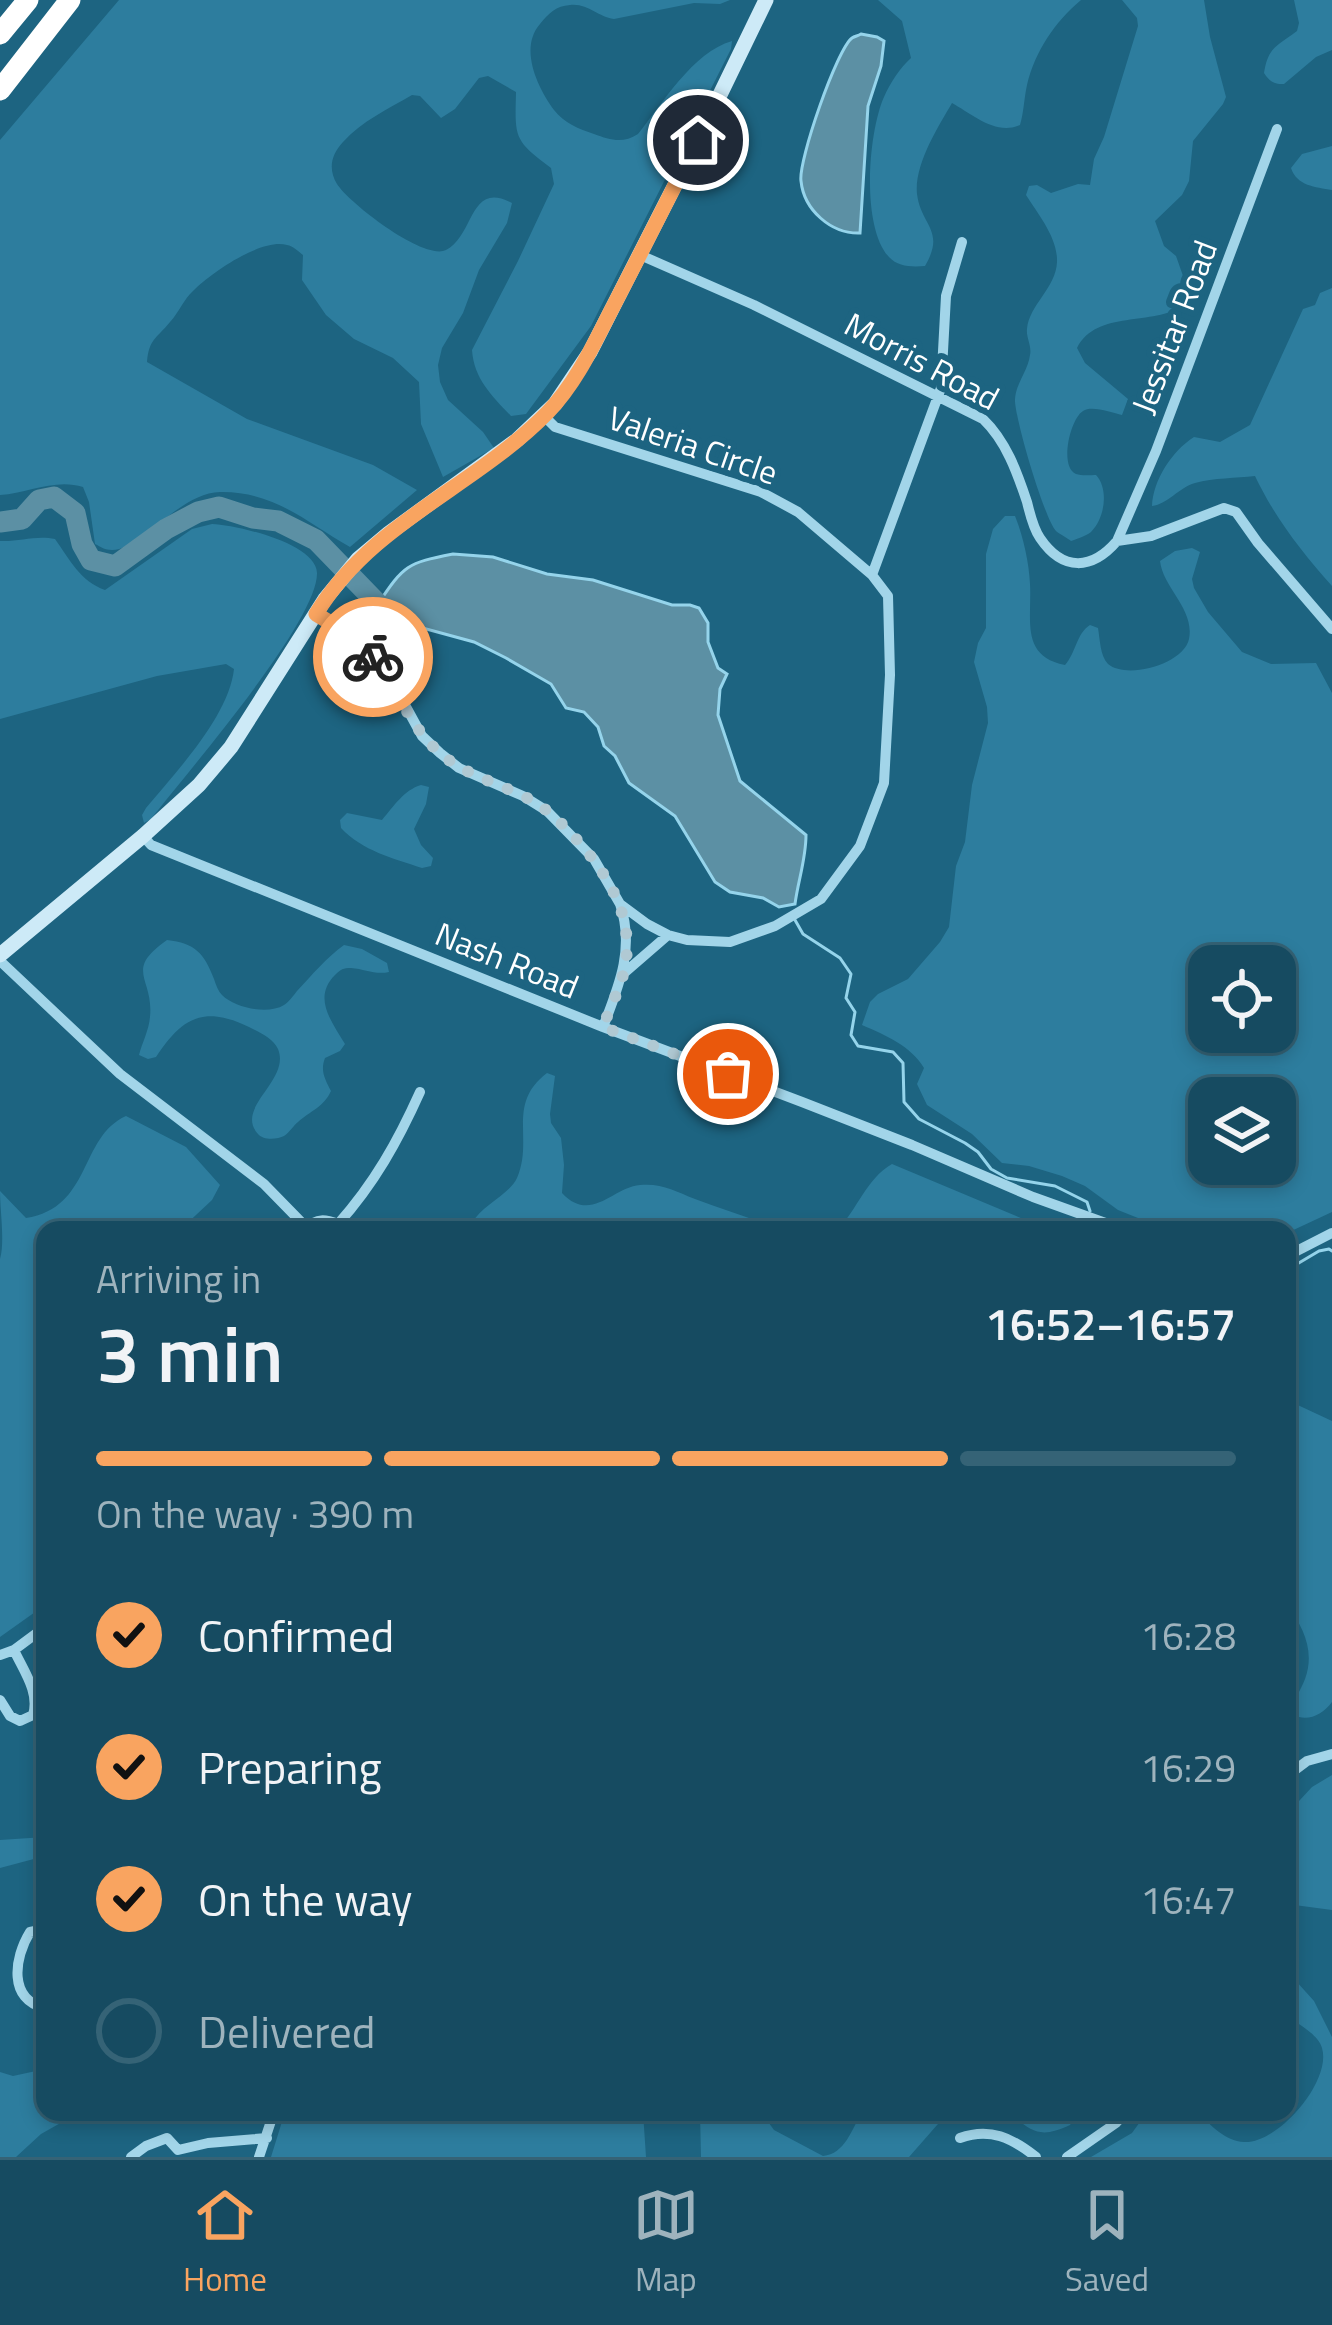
<!DOCTYPE html>
<meta charset="utf-8">
<style>
:root{--surface:#164b61;--page:#23556a;--text:#f1f3f6;--muted:#9eb3bd;--line:#356376;--accent:#f9a460}
body{margin:0;font-family:"Titillium Web",sans-serif;background:var(--page);color:var(--text);height:100vh;display:flex;flex-direction:column;font-size:45px;white-space:nowrap}
*{box-sizing:border-box;margin:0}
p{font-size:39px;color:var(--muted)}
.icon{flex:none;width:66px;height:66px;fill:none;stroke:currentColor;stroke-width:2;stroke-linecap:round;stroke-linejoin:round}
.map{position:relative;flex:1;overflow:hidden}
.details{position:absolute;left:36px;top:1221px;width:1260px;height:900px;display:flex;flex-direction:column;background:var(--surface);border-radius:24px;box-shadow:0 6px 18px #0003,0 0 0 3px var(--line)}
.details>*{flex:none}
.buttons{position:absolute;left:1188px;top:945px;display:grid;gap:24px}
.buttons a{display:grid;place-items:center;width:108px;height:108px;border-radius:24px;background:var(--surface);box-shadow:0 6px 18px #0003,0 0 0 3px var(--line);font-size:60px}
.pin{position:absolute;display:grid;place-items:center;width:102px;height:102px;color:#fff;margin:-51px;border:6px solid #fff;border-radius:50%;box-shadow:0 3px 12px #0007}
.courier{position:absolute;display:grid;place-items:center;width:120px;height:120px;margin:-60px;border:9px solid #f9a460;border-radius:50%;background:#fff;color:#222;box-shadow:0 3px 15px #0007}
.overview em{font-style:normal;font-weight:600}
.overview div{display:flex;flex-direction:column-reverse}
.overview{display:flex;align-items:center;justify-content:space-between;height:204px;padding:0 60px}
h1{font-size:78px;font-weight:600;line-height:90px}
.bar{display:grid;grid-template-columns:repeat(4,1fr);gap:18px 12px;align-content:center;height:144px;padding:0 60px}
.bar i{height:15px;border-radius:9px;background:var(--line)}
.bar .active{background:var(--accent)}
.bar p{grid-column:span 4}
ol{padding:0 60px;list-style:none}
li{display:flex;align-items:center;gap:36px;height:132px}
li p{margin-inline-start:auto}
li .icon{padding:12px;border-radius:50%;background:var(--accent);color:#111;stroke-width:4}
li:last-child{color:var(--muted)}
li i{width:66px;height:66px;border:6px solid var(--line);border-radius:50%}
.dock{display:flex;justify-content:space-around;align-items:center;height:168px;border-top:3px solid var(--line);background:var(--surface);font-size:33px;color:var(--muted)}
.dock a{display:grid;justify-items:center;gap:6px}
.dock .active{color:var(--accent)}
.map>svg:first-child{display:block}
</style>
<div class="map">
<svg width="1332" height="2157" viewBox="0 0 1332 2157">
<rect width="100%" height="100%" fill="#1d6481"/>
<path fill="#2d7d9e" fill-rule="evenodd" d="M 119,0 L 730,0 L 720,4 L 694,3 L 614,19 C 598,17 588,3 570,5 C 556,6 549,13 540,24 C 519,48 537,87 554,110 C 564,123 579,129 594,134 C 610,140 623,144 638,134 C 663,103 693,52 732,41 L 731,49 L 591,326 L 526,414 L 511,416 C 492,396 474,379 472,350 L 518,261 L 554,184 L 551,168 C 513,140 515,137 516,92 L 488,76 L 479,78 L 455,109 L 441,118 L 420,96 L 412,95 C 388,109 362,121 343,142 C 331,155 328,169 337,184 C 349,203 424,261 446,250 C 475,235 469,180 512,203 L 507,223 L 479,270 L 463,313 L 442,348 L 438,365 L 440,382 L 448,400 L 483,432 L 494,448 L 443,477 L 421,424 L 419,382 L 393,358 L 354,339 L 326,315 L 302,280 L 303,255 C 299,252 293,246 287,245 C 261,238 211,273 193,291 C 184,299 179,312 170,322 C 156,339 149,339 147,362 L 247,419 L 373,465 L 417,490 L 350,547 C 306,522 274,491 220,492 C 179,493 141,550 112,550 C 105,550 101,547 95,544 L 89,502 L 83,487 C 56,478 28,493 0,495 L 0,140 Z
M 878,0 L 1081,0 C 1055,22 1035,51 1027,85 C 1024,98 1024,112 1020,125 C 996,136 972,114 952,103 C 938,127 914,165 917,194 C 921,226 946,230 925,266 C 912,267 898,267 889,257 C 861,227 868,133 884,97 C 890,83 900,68 911,58 L 902,21 Z
M 1122,0 L 1204,0 L 1210,37 L 1226,97 L 1223,104 L 1193,141 L 1189,181 L 1182,195 L 1155,221 L 1164,246 L 1176,256 L 1188,290 L 1184,305 C 1153,327 1097,309 1077,348 L 1085,363 L 1128,399 L 1122,415 C 1112,413 1092,405 1083,411 C 1070,419 1059,467 1076,474 C 1081,476 1092,475 1096,475 C 1109,489 1105,518 1091,532 C 1086,536 1077,539 1071,541 C 1069,539 1058,533 1056,531 C 1044,518 1014,416 1015,399 C 1016,383 1028,371 1030,355 C 1032,346 1026,338 1027,329 C 1029,305 1056,288 1057,262 C 1058,238 1038,214 1026,195 L 1029,186 L 1037,185 L 1051,193 L 1078,184 L 1090,185 L 1094,159 L 1104,137 L 1138,26 L 1137,18 Z
M 1294,0 L 1332,0 L 1332,50 L 1316,57 L 1284,84 C 1274,84 1270,82 1264,73 C 1268,47 1277,46 1297,31 L 1299,23 Z
M 1332,146 L 1332,190 C 1315,187 1297,186 1291,168 L 1302,154 Z
M 1332,288 L 1332,586 C 1301,551 1275,518 1255,476 C 1236,478 1214,478 1195,483 C 1178,488 1168,504 1152,506 C 1153,480 1172,451 1194,437 L 1220,442 L 1250,425 L 1303,309 L 1315,305 L 1320,293 Z
M 1005,516 L 1015,516 C 1023,536 1029,562 1030,584 C 1032,620 1020,656 1065,665 C 1076,653 1076,634 1090,625 L 1098,628 C 1100,639 1100,656 1108,664 C 1127,680 1184,664 1189,639 C 1195,609 1163,588 1160,561 L 1175,551 L 1192,548 L 1200,552 L 1192,579 L 1194,588 L 1208,612 L 1242,652 L 1271,664 L 1316,663 L 1332,693 L 1332,1212 L 1287,1233 L 1287,1230 L 1203,1230 L 1153,1224 L 1118,1210 L 1085,1186 L 1062,1176 L 1029,1166 L 1002,1163 L 972,1134 L 927,1105 L 917,1084 L 924,1068 C 911,1046 885,1035 862,1025 L 870,1002 L 878,994 L 908,979 L 940,942 L 949,927 L 956,866 L 965,842 L 972,785 L 988,723 L 987,707 L 974,662 L 978,643 L 986,628 L 986,554 L 993,529 ZM 1209,966 L 1275,966 L 1275,1032 L 1209,1032 ZM 1209,1098 L 1275,1098 L 1275,1164 L 1209,1164 Z
M 212,524 C 236,525 316,543 317,573 C 318,622 185,775 151,819 L 144,823 L 142,815 L 146,808 C 176,772 229,716 234,669 L 226,664 L 157,676 L 0,719 L 0,541 C 19,542 36,535 55,539 C 70,560 80,581 105,590 L 192,529 Z
M 421,785 L 429,787 L 426,804 L 414,829 L 421,845 L 433,858 L 431,866 L 422,868 C 392,858 363,851 341,828 L 340,820 L 347,813 L 382,820 C 394,806 404,790 421,785 Z
M 167,940 C 195,943 204,953 214,979 C 216,985 218,991 222,995 C 235,1008 268,1015 284,1005 C 289,1002 293,996 297,991 C 312,975 326,958 344,945 L 362,949 L 387,963 L 389,972 C 375,975 365,969 351,968 C 343,968 341,969 335,975 C 312,998 332,1022 345,1044 L 340,1051 L 325,1058 C 320,1071 325,1079 331,1091 C 324,1107 310,1111 298,1122 C 293,1126 290,1132 284,1136 C 278,1139 264,1141 258,1134 C 234,1107 291,1081 278,1049 C 273,1038 259,1032 249,1027 C 203,1005 182,1018 156,1057 L 148,1059 L 139,1055 C 142,1043 149,1030 150,1017 C 154,977 123,971 167,940 Z
M 547,1073 L 555,1076 L 550,1114 L 551,1123 L 561,1138 L 564,1165 L 562,1193 C 591,1224 613,1187 640,1185 C 662,1183 675,1191 695,1199 C 719,1208 744,1216 768,1225 L 772,1230 L 543,1230 C 525,1215 525,1228 506,1230 C 496,1231 485,1230 475,1230 L 471,1224 C 483,1204 510,1194 517,1178 C 534,1139 506,1104 547,1073 Z
M 126,1116 L 186,1147 L 220,1185 L 212,1200 L 180,1230 L 45,1230 L 45,1390 L 39,1420 L 45,1427 L 45,1605 L 0,1637 L 0,1259 C 5,1242 0,1211 0,1191 L 26,1218 C 92,1208 79,1137 126,1116 Z
M 892,1164 L 1040,1226 L 1052,1230 L 837,1230 C 858,1209 866,1179 892,1164 Z
M 1287,1400 L 1332,1421 L 1332,1702 C 1322,1715 1308,1722 1293,1715 C 1292,1701 1300,1692 1305,1679 C 1315,1652 1304,1627 1287,1606 Z
M 1332,1775 L 1332,1910 L 1287,1904 L 1287,1814 L 1312,1787 Z
M 45,1837 L 45,1856 L 0,1868 L 0,1840 Z
M 1296,1981 L 1314,2001 L 1332,2037 L 1332,2157 L 1091,2157 L 1132,2133 L 1147,2112 L 1198,2112 C 1210,2125 1225,2141 1244,2142 C 1278,2144 1332,2081 1322,2048 C 1318,2034 1298,2024 1287,2016 L 1287,1984 Z
M 45,2069 L 45,2112 L 80,2112 L 41,2134 L 16,2157 L 0,2157 L 0,2072 L 13,2076 Z
M 285,2112 L 643,2112 L 646,2157 L 271,2157 Z
M 700,2112 L 761,2112 L 774,2130 L 823,2156 C 845,2154 852,2129 862,2112 L 953,2112 L 945,2116 L 909,2157 L 701,2157 Z
M 1010,2112 L 1078,2112 L 1070,2125 C 1042,2138 1032,2134 1010,2112 Z"/>
<path fill="#5c90a4" stroke="#95d4eb" stroke-width="3" d="M 861,34 L 877,37 L 884,41 L 881,66 L 868,106 L 860,233 C 831,234 804,210 801,181 C 798,161 837,49 852,38 C 855,36 858,36 861,34 Z
M 453,554 L 493,557 L 547,574 L 593,580 L 672,605 L 690,605 L 699,608 L 708,623 L 708,642 L 718,668 L 727,674 L 720,689 L 718,715 L 740,781 L 806,835 C 806,859 798,881 795,904 L 779,907 L 763,898 L 730,892 L 715,882 L 675,816 L 629,783 L 615,756 L 604,746 L 598,727 L 584,712 L 566,708 L 551,684 L 506,658 L 474,642 L 393,620 L 378,604 C 404,565 407,563 453,554 Z"/>
<g fill="none" stroke-linecap="round" stroke-linejoin="round">
<path stroke="#95d4eb" stroke-width="3" d="M 795,920 L 803,934 L 840,958 L 851,974 L 846,998 L 855,1012 L 851,1035 L 858,1046 L 893,1052 L 903,1063 L 904,1102 L 919,1119 L 965,1143 L 978,1152 L 991,1169 L 1007,1178 L 1055,1186 L 1087,1202 L 1090,1211
M 1287,1270 L 1319,1251 L 1329,1249 L 1332,1251"/>
<path stroke="#5c90a4" stroke-width="21" d="M 0,522 L 22,519 L 39,500 L 54,497 L 75,513 L 82,544 L 91,560 L 115,566 L 166,529 L 198,512 L 219,507 L 253,518 L 278,521 L 316,540 L 378,604"/>
<path stroke="#a2d5e9" stroke-width="10" d="M 640,255 L 754,305 L 983,419 C 1006,441 1017,472 1027,502 C 1030,514 1033,528 1040,538 C 1063,572 1092,570 1117,541 L 1151,536 L 1224,508 L 1236,512 L 1258,543 L 1332,629
M 1117,541 L 1156,451 L 1277,129
M 872,575 L 941,388 L 946,296 L 962,242
M 316,614 L 349,634 L 374,658 L 393,683 L 422,736 L 440,753 L 459,768 L 523,796 L 547,811 L 594,859 L 620,904 L 647,924 L 668,935 L 687,940 L 730,942 L 775,926 L 821,899 L 860,846 L 884,783 L 890,675 L 888,596 L 872,575 L 798,512 L 761,492 L 555,427 L 544,416
M 143,836 L 151,845 L 603,1027 L 802,1102 L 912,1145 L 1033,1197 L 1125,1230
M 0,961 L 120,1074 L 264,1184 L 307,1228
M 623,974 L 668,935
M 603,1027 C 619,986 635,948 620,904
M 338,1224 C 374,1184 398,1141 420,1092
M 307,1228 C 317,1218 325,1219 338,1224
M 1287,1256 L 1332,1233
M 0,1655 L 14,1650 L 45,1627
M 0,1700 L 10,1716 L 20,1721 L 33,1715 C 40,1692 23,1670 14,1650
M 1287,1776 L 1307,1761 L 1332,1754
M 45,1929 L 30,1932 C 14,1958 8,2000 45,2008
M 960,2138 C 990,2127 1012,2138 1036,2157
M 131,2157 L 146,2146 L 167,2138 L 178,2150 L 208,2143 L 267,2138
M 259,2157 L 274,2112
M 1067,2157 L 1116,2123 L 1126,2112"/>
<path stroke="#cdeaf7" stroke-width="15" d="M 0,955 L 143,836 L 199,785 L 231,747 L 325,599 L 358,559 L 389,533 L 517,440 L 555,404 L 590,352 L 700,136 L 766,0"/>
<path stroke="#fff" stroke-width="21" d="M 0,34 L 28,0
M 0,90 L 70,0"/>
</g>
<g fill="none" stroke-linecap="round" stroke-linejoin="round">
<path stroke="#b0c9d3" stroke-width="12" stroke-dasharray="0 21.6" d="M 373,657 C 397,689 411,729 441,754 C 466,775 495,782 523,796 C 545,806 563,824 579,842 C 612,880 637,924 623,975 C 618,993 609,1010 603,1027 L 728,1074"/>
<path stroke="#f9a460" stroke-width="15" d="M 373,657 L 349,634 L 316,614 C 372,522 475,487 548,412 C 578,381 595,341 615,303 C 643,249 670,195 698,140"/>
</g>
<g text-anchor="middle" stroke-width="12" stroke-linejoin="round" paint-order="stroke">
<g font-size="33" fill="#fff" stroke="#1d6481">
<text transform="translate(1174 327) rotate(-69)" y="12">Jessitar Road</text>
<text transform="translate(922 361) rotate(28)" y="12">Morris Road</text>
<text transform="translate(693 445) rotate(19)" y="12">Valeria Circle</text>
<text transform="translate(507 960) rotate(22)" y="12">Nash Road</text>
</g>
</g>
</svg>
<div class="buttons">
<a><svg class="icon" aria-label="locate" viewBox="0 0 24 24"><circle cx="12" cy="12" r="6"/><path d="M12 2v4M12 18v4M2 12h4M18 12h4"/></svg></a>
<a><svg class="icon" aria-label="layers" viewBox="0 0 24 24"><path d="M12 4l9 5-9 5-9-5zM3 14l9 5 9-5"/></svg></a>
</div>
<div class="pin" style="left:728px;top:1074px;background:#ea580c"><svg class="icon" aria-label="bag" viewBox="0 0 24 24"><path d="M5 8h14l-1 12H6zM9 8a3 3 0 0 1 6 0"/></svg></div>
<div class="pin" style="left:698px;top:140px;background:#1f2937"><svg class="icon" aria-label="home" viewBox="0 0 24 24"><path d="M3 11l9-7 9 7M6 9v11h12V9"/></svg></div>
<div class="courier" style="left:373px;top:657px"><svg class="icon" aria-label="bike" viewBox="0 0 24 24"><circle cx="6" cy="16" r="4"/><circle cx="18" cy="16" r="4"/><path d="M6 16l4-8h5l3 8M10 8l3 8H6M13 5h3"/></svg></div>
<section class="details">
<div class="overview"><div><h1>3 min</h1><p>Arriving in</p></div><em>16:52–16:57</em></div>
<div class="bar"><i class="active"></i><i class="active"></i><i class="active"></i><i></i><p>On the way · 390 m</p></div>
<ol>
<li><svg class="icon" aria-label="check" viewBox="0 0 24 24"><path d="M5 12l5 5 9-10"/></svg>Confirmed<p>16:28</p></li>
<li><svg class="icon" aria-label="check" viewBox="0 0 24 24"><path d="M5 12l5 5 9-10"/></svg>Preparing<p>16:29</p></li>
<li><svg class="icon" aria-label="check" viewBox="0 0 24 24"><path d="M5 12l5 5 9-10"/></svg>On the way<p>16:47</p></li>
<li><i></i>Delivered</li>
</ol>
</section>
</div>
<nav class="dock">
<a class="active"><svg class="icon" aria-label="home" viewBox="0 0 24 24"><path d="M3 11l9-7 9 7M6 9v11h12V9"/></svg>Home</a>
<a><svg class="icon" aria-label="map" viewBox="0 0 24 24"><path d="M3 6l6-2 6 2 6-2v14l-6 2-6-2-6 2zM9 4v14M15 6v14"/></svg>Map</a>
<a><svg class="icon" aria-label="saved" viewBox="0 0 24 24"><path d="M7 4h10v16l-5-4-5 4z"/></svg>Saved</a>
</nav>
